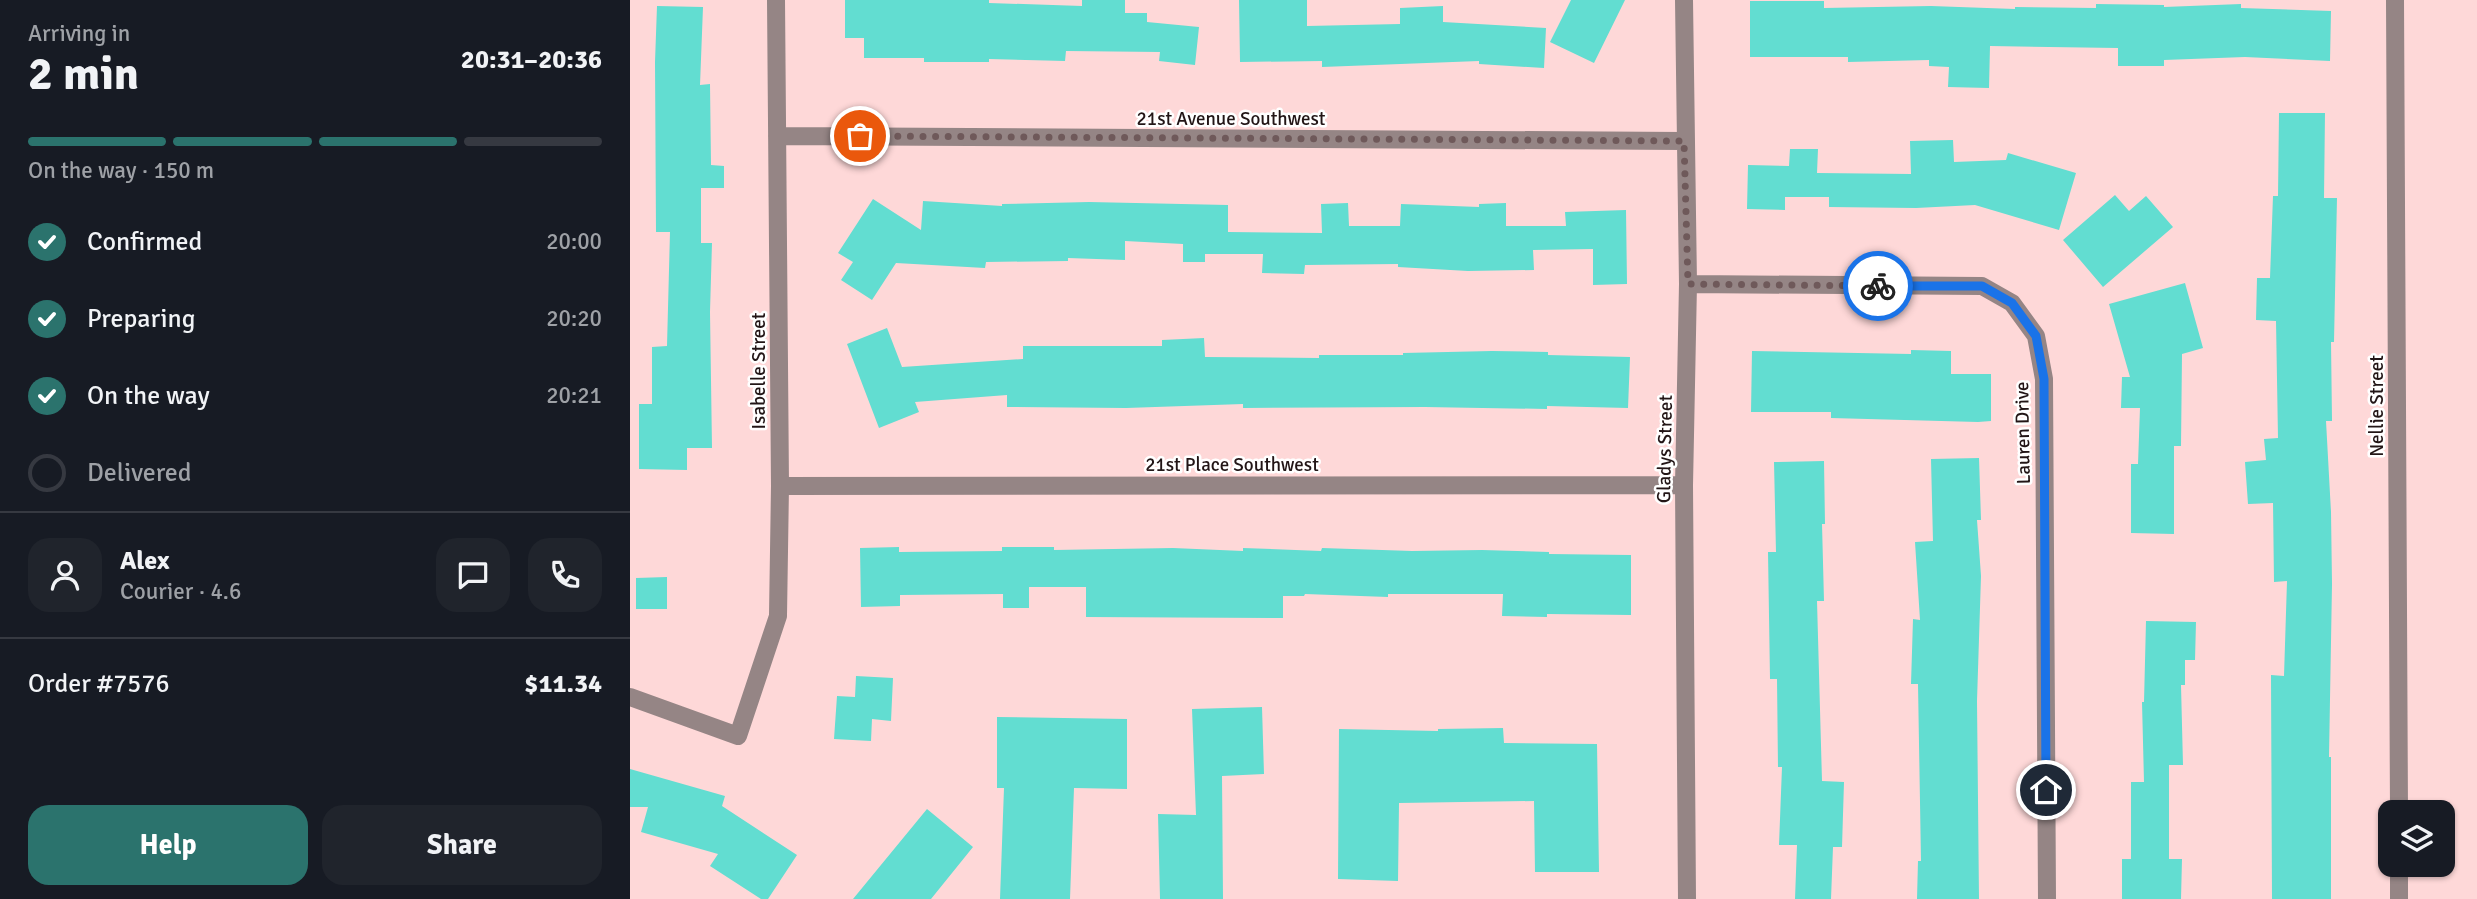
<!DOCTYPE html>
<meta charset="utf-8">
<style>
:root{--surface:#171b24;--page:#20242c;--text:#f1f3f6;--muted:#9ea1a6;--line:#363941;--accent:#2b736d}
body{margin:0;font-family:Signika,sans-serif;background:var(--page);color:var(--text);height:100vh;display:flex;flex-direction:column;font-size:26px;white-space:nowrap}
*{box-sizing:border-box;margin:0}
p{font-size:23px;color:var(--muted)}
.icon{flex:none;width:38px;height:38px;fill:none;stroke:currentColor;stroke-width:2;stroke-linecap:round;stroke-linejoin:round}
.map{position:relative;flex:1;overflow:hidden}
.sheet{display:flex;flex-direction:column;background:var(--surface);width:630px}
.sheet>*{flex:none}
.tools{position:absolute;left:1748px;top:800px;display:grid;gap:14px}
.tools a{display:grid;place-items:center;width:77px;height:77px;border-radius:14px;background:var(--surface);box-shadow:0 2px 5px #0004;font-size:35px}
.pin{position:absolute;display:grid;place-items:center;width:60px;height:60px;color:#fff;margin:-30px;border:4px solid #fff;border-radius:50%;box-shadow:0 2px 7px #0007}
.courier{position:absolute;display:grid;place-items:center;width:70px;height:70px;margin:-35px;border:5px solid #1a73e8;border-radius:50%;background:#fff;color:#222;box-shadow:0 2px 9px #0007}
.headline em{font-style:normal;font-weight:700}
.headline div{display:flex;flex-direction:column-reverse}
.headline{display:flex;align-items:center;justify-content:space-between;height:119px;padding:0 28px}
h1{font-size:46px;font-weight:700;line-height:52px}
.bar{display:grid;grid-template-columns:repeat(4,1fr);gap:10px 7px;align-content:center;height:84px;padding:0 28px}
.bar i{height:9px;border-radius:5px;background:var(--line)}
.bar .on{background:var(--accent)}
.bar p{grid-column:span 4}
.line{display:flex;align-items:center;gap:18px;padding:0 28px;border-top:2px solid var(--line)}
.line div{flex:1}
.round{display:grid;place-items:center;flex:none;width:74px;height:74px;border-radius:21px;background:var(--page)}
ol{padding:0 28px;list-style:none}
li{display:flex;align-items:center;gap:21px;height:77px}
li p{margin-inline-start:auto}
li .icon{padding:7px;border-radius:50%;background:var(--accent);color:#fff;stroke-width:4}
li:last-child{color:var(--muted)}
li i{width:38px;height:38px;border:4px solid var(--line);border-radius:50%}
.button{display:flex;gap:14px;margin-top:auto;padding:14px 28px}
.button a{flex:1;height:80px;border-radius:21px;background:var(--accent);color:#fff;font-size:28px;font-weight:700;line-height:80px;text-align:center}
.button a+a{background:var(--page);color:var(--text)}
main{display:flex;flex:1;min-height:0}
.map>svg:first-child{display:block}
</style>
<main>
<section class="sheet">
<div class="headline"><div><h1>2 min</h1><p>Arriving in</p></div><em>20:31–20:36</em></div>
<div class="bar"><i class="on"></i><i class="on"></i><i class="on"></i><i></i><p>On the way · 150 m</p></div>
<ol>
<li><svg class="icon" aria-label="check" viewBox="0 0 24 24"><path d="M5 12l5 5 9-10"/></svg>Confirmed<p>20:00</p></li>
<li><svg class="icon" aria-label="check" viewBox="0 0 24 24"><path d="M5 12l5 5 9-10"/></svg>Preparing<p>20:20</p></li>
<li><svg class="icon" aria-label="check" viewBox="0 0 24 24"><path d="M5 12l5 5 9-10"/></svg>On the way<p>20:21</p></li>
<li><i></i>Delivered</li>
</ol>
<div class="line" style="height:126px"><a class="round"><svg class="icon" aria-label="person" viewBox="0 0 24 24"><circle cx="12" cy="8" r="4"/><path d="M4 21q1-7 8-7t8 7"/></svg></a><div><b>Alex</b><p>Courier · 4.6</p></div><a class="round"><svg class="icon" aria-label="chat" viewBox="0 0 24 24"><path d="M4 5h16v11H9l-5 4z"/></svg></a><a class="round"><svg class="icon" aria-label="phone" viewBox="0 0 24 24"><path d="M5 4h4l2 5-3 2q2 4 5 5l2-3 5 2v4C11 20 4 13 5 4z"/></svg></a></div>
<div class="line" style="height:91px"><div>Order #7576</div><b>$11.34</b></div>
<div class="button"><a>Help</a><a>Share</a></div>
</section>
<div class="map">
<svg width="1847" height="899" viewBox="0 0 1847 899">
<rect width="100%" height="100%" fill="#fed8d8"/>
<path fill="#62ddd1" d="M 215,0 L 359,0 L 359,3 L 452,6 L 452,0 L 495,0 L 495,13 L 517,13 L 517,22 L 569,27 L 565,65 L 529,61 L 530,52 L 436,51 L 435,61 L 359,59 L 359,62 L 294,62 L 294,58 L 234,58 L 234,38 L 215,38 Z
M 609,0 L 677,0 L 677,26 L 770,24 L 770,8 L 813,6 L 813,22 L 916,28 L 914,68 L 849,64 L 849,61 L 692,67 L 692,61 L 610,62 Z
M 941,0 L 995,0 L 964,63 L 920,42 Z
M 1120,1 L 1194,1 L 1194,8 L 1301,6 L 1385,9 L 1385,7 L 1466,8 L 1466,4 L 1534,5 L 1534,7 L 1611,4 L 1611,8 L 1701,11 L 1700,61 L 1615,57 L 1534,60 L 1534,66 L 1488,66 L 1488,48 L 1360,46 L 1359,88 L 1318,87 L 1319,67 L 1299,66 L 1299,60 L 1218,62 L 1218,57 L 1120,57 Z
M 27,6 L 73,7 L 70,85 L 80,84 L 81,165 L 94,166 L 94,188 L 71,188 L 71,243 L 82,243 L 80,312 L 82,448 L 57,448 L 57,470 L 9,469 L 9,404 L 22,404 L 22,347 L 37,346 L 40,232 L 26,232 L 25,62 Z
M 1649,113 L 1695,113 L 1694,198 L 1707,198 L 1704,342 L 1701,342 L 1702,421 L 1696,421 L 1701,512 L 1702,584 L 1699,757 L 1701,757 L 1701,899 L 1642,899 L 1641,675 L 1654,676 L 1657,581 L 1644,582 L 1643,503 L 1618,504 L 1615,462 L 1636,460 L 1634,439 L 1648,438 L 1646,321 L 1626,320 L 1627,278 L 1640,278 L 1643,196 L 1648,196 Z
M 1323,140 L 1324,162 L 1376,160 L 1378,153 L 1446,173 L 1429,230 L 1345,205 L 1286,208 L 1199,207 L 1199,197 L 1155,197 L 1155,210 L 1117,209 L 1118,165 L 1159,166 L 1160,149 L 1188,149 L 1187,173 L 1281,174 L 1280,141 Z
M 1485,195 L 1499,211 L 1516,196 L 1543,227 L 1473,287 L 1433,240 Z
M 243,199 L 291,230 L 293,201 L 372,206 L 372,204 L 459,202 L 598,205 L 598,232 L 692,233 L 691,204 L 718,203 L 719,226 L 770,226 L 771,204 L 849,207 L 849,204 L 876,203 L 876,226 L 936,226 L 935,212 L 996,210 L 997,284 L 963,285 L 963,249 L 903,250 L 904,270 L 838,271 L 768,267 L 768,264 L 675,265 L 674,274 L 632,273 L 633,254 L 575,254 L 575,262 L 553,262 L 553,244 L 495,241 L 495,260 L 438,258 L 438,261 L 356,262 L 355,268 L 266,263 L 242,300 L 211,280 L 223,262 L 208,253 Z
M 1555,283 L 1573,348 L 1552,354 L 1551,446 L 1544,446 L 1544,534 L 1501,533 L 1501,464 L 1508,464 L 1510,408 L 1491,408 L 1492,377 L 1500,377 L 1479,304 Z
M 257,328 L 272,367 L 393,359 L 393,346 L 532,346 L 532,340 L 574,338 L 575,357 L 689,358 L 689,355 L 773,355 L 773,353 L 862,351 L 918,352 L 918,355 L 1000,357 L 998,408 L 917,406 L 917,409 L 795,407 L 613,408 L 613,404 L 496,408 L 377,407 L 377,395 L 285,402 L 289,412 L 249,428 L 217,344 Z
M 1281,350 L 1321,351 L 1321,374 L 1361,374 L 1361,421 L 1348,422 L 1201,418 L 1201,412 L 1121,412 L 1122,351 L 1281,354 Z
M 1349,458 L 1351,520 L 1347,520 L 1351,576 L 1347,701 L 1349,899 L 1287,899 L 1288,861 L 1291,861 L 1288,684 L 1281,684 L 1283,619 L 1290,620 L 1285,542 L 1303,541 L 1301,459 Z
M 1194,461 L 1195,524 L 1192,524 L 1194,601 L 1187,601 L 1192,781 L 1214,782 L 1212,847 L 1203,847 L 1201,899 L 1165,899 L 1167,845 L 1149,845 L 1152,767 L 1148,767 L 1147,679 L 1140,679 L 1138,552 L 1146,552 L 1144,462 Z
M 269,547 L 269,552 L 372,551 L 372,547 L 424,547 L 424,550 L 543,548 L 613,551 L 613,548 L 691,551 L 692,548 L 782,551 L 852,550 L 919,552 L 919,554 L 1001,555 L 1001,615 L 917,614 L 917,617 L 872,616 L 873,594 L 758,594 L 758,597 L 675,594 L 674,596 L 653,596 L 653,618 L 456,617 L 456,587 L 399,587 L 399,608 L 373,608 L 373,594 L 270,595 L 270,606 L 231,607 L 230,548 Z
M 37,577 L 37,609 L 6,609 L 6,578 Z
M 1516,621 L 1566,622 L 1565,660 L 1555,660 L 1555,685 L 1551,685 L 1553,765 L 1539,765 L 1539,859 L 1552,859 L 1551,899 L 1492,899 L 1492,859 L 1501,859 L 1501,782 L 1514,782 L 1512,702 L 1514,702 Z
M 226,676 L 263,678 L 261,721 L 242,719 L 241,741 L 204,739 L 207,696 L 225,697 Z
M 632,707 L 634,774 L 592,776 L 593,899 L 530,899 L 528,814 L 566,815 L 562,709 Z
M 367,717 L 497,719 L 497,789 L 444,788 L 440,899 L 370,899 L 374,788 L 367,788 Z
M 873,728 L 874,743 L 967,744 L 969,872 L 905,872 L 904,801 L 769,803 L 768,881 L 708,879 L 709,729 L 808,731 L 808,729 Z
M 0,769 L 95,796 L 92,806 L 167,855 L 138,899 L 131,899 L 80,866 L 88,854 L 11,832 L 18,807 L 0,807 Z
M 297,809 L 343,847 L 301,899 L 223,899 Z"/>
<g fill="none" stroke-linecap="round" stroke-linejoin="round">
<path stroke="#958585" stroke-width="18" d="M 1054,0 L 1058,284 L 1054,485 L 1057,899
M 1765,0 L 1769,812
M 147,136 L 1054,141
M 1058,284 L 1352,286 L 1382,303 L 1406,336 L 1414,379 L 1417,899
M 150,486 L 1054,485
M 0,697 L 108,736 L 148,616 L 150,486 L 146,0
M 1769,864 L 1769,899"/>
</g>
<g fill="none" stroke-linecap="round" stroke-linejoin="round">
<path stroke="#6f595a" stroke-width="7" stroke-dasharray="0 12.6" d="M 230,136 L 1054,141 L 1058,284 L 1248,286"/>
<path stroke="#1a73e8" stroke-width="9" d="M 1248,286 L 1352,286 L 1382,303 L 1406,336 L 1414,379 L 1416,790"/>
</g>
<g text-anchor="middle" stroke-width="5" stroke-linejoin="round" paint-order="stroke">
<g font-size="19" fill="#221516" stroke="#fff">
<text x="601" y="125">21st Avenue Southwest</text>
<text transform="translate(128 371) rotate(-90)" y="7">Isabelle Street</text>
<text transform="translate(1746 406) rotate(-90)" y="7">Nellie Street</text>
<text transform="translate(1392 433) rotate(-91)" y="7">Lauren Drive</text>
<text transform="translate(1034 449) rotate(-89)" y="7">Gladys Street</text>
<text x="602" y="471">21st Place Southwest</text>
</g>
</g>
</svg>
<div class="tools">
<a><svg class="icon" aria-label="layers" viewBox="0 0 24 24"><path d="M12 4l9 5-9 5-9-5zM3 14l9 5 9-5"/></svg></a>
</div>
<div class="pin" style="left:230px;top:136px;background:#ea580c"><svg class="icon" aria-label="bag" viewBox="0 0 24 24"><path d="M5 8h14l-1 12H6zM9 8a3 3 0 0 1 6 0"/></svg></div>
<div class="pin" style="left:1416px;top:790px;background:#1f2937"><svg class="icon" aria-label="home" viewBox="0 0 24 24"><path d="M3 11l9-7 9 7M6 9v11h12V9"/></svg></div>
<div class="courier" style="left:1248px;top:286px"><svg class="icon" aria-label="bike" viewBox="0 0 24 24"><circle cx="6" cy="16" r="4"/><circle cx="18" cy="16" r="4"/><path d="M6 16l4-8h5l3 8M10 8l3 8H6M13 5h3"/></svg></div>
</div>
</main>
